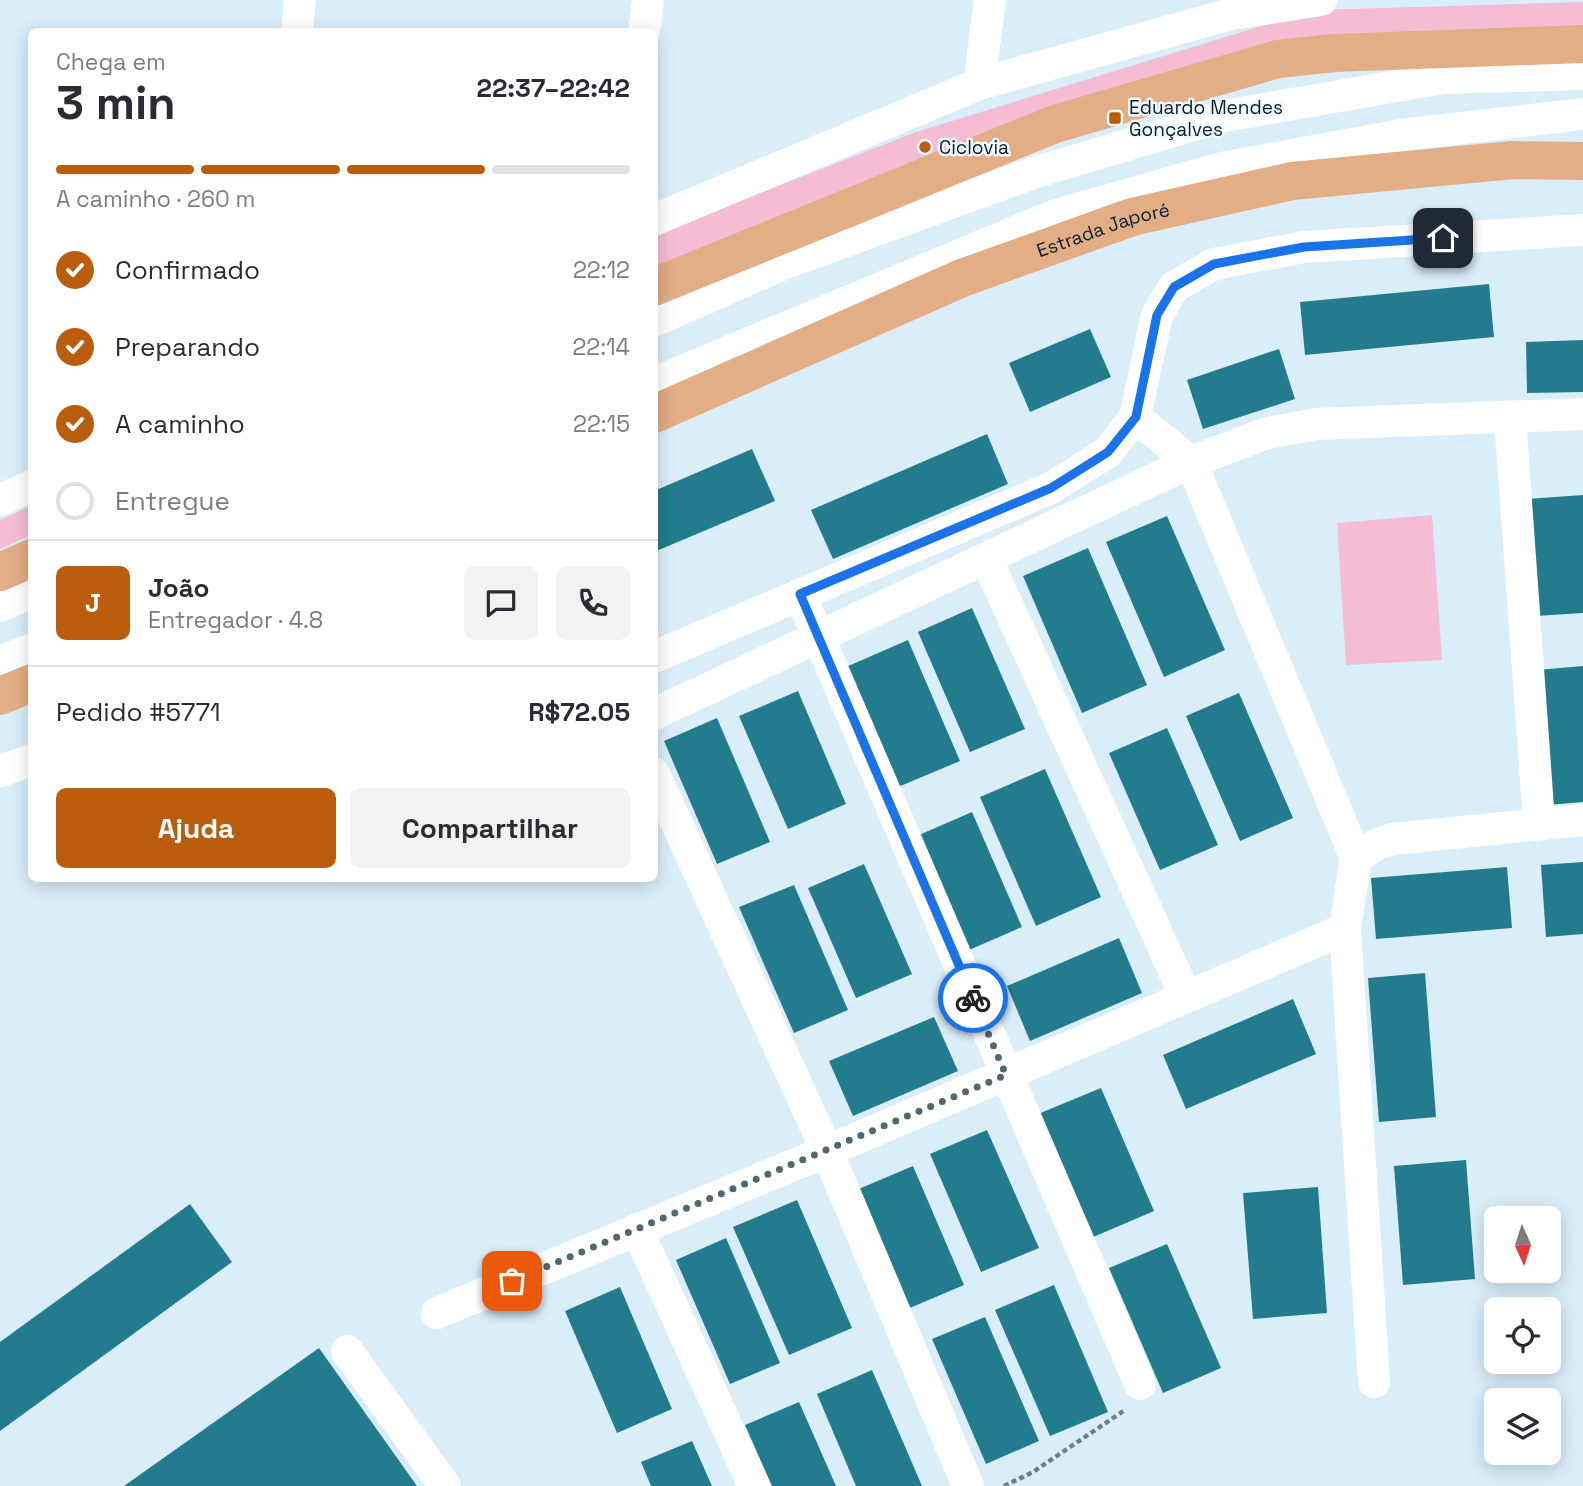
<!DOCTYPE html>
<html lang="pt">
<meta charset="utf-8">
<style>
:root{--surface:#fff;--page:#f2f2f3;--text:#2b2b33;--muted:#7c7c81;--line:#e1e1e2;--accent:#ba5d0c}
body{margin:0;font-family:"Space Grotesk",sans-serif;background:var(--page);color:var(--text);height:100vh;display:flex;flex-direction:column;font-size:26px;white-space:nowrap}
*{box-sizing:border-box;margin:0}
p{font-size:23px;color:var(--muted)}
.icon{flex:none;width:38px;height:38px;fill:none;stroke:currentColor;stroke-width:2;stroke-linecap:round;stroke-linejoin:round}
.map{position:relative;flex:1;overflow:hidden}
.drawer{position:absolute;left:28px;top:28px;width:630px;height:854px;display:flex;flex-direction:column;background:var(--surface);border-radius:10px;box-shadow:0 4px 18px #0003}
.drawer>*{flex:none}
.needle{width:46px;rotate:177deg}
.tools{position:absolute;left:1484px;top:1206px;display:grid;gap:14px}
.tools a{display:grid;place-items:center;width:77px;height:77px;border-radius:10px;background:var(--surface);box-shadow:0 4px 18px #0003;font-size:35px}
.pin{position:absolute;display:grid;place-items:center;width:60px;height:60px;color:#fff;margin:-30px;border-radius:14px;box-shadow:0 4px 10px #0006}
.courier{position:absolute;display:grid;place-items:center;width:70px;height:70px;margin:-35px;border:5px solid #1a73e8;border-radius:50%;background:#fff;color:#222;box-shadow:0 2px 9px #0007}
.head em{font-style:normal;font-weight:700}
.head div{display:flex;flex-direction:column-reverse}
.head{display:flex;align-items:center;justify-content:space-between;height:119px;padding:0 28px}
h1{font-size:46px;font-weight:700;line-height:52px}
.bar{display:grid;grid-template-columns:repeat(4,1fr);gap:10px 7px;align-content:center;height:84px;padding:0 28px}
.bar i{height:9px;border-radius:5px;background:var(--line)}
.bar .active{background:var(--accent)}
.bar p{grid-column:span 4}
.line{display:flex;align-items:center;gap:18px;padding:0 28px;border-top:2px solid var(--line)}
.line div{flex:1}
.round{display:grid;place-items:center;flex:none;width:74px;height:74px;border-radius:10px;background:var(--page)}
ol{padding:0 28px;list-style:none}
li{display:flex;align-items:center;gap:21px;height:77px}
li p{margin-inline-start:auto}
li .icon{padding:7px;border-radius:50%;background:var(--accent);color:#fff;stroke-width:4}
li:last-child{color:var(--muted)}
li i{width:38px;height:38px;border:4px solid var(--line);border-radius:50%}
.button{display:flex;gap:14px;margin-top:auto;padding:14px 28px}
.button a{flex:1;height:80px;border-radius:10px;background:var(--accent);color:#fff;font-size:28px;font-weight:700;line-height:80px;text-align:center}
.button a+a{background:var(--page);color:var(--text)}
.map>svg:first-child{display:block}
</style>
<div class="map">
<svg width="1583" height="1486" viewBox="0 0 1583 1486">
<rect width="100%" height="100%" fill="#daeef9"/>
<path fill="#f5bdd3" d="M 1583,2 L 1583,28 L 1309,40 L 655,272 L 655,234 L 916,132 L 1314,10 Z
M 31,506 L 31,535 L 0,549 L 0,520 Z
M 1432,515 L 1442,660 L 1346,665 L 1337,523 Z"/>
<path fill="#227c8d" d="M 1489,284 L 1494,337 L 1305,355 L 1300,302 Z
M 1090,329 L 1111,377 L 1030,412 L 1009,363 Z
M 1583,340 L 1583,392 L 1527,393 L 1526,342 Z
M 1279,349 L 1295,399 L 1203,429 L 1187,380 Z
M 987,434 L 1008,484 L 833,559 L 811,510 Z
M 752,449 L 775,501 L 654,552 L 654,491 Z
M 1583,495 L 1583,613 L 1536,616 L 1527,499 Z
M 1167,516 L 1225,650 L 1164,677 L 1106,542 Z
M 1088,548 L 1147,685 L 1082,713 L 1023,576 Z
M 972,608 L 1025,729 L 970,752 L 918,632 Z
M 908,640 L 960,761 L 898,787 L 846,667 Z
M 1583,666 L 1583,802 L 1548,805 L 1537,670 Z
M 798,691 L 846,804 L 788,829 L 739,716 Z
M 1239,693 L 1293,818 L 1240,841 L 1186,716 Z
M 717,718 L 770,842 L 717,864 L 664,741 Z
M 1167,728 L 1218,845 L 1160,870 L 1109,753 Z
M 1045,769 L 1101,897 L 1036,926 L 980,797 Z
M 972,812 L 1022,927 L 969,950 L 919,835 Z
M 1583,862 L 1583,934 L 1546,937 L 1541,865 Z
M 864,864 L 912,974 L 856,998 L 808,888 Z
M 1507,867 L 1512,928 L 1376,939 L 1371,878 Z
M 794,885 L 848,1010 L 794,1033 L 739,907 Z
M 1119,938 L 1142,993 L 1030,1041 L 1007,986 Z
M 1425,973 L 1436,1117 L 1379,1122 L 1368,978 Z
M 1293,999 L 1316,1054 L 1186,1109 L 1163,1055 Z
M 934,1017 L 958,1071 L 853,1116 L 829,1061 Z
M 1101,1088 L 1154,1211 L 1091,1238 L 1038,1114 Z
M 987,1130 L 1039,1248 L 981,1272 L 930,1154 Z
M 1466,1160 L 1475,1279 L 1403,1285 L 1394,1166 Z
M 913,1166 L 964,1285 L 905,1310 L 854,1191 Z
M 1318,1187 L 1327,1313 L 1253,1319 L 1243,1193 Z
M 797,1200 L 852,1328 L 789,1355 L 733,1227 Z
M 190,1204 L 232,1262 L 0,1431 L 0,1342 Z
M 726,1238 L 780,1363 L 730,1384 L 676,1260 Z
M 1167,1244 L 1221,1368 L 1163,1393 L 1109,1268 Z
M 1054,1285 L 1108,1412 L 1050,1436 L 995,1310 Z
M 620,1287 L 672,1409 L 617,1433 L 565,1311 Z
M 985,1317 L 1039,1441 L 986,1464 L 932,1339 Z
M 319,1348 L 417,1486 L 124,1486 Z
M 872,1370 L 922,1486 L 856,1486 L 817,1394 Z
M 799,1402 L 836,1486 L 772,1486 L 745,1425 Z
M 692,1441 L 712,1486 L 651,1486 L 641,1462 Z"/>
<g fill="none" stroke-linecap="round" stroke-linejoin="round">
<path stroke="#6c808b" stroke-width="4.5" stroke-dasharray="5 3.5" stroke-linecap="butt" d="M 1004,1486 L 1033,1472 L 1125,1410"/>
<path stroke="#fff" stroke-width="32" d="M 297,32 L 300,0
M 644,32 L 648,0
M 979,84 L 990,0
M 654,220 L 979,84 L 1231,14 L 1321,0
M 654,321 L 783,264 L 1033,173 L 1224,116 L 1443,78 L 1583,74
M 654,383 L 1053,216 L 1222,168 L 1401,135 L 1583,114
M 1135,417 L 1191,462 L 1356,858
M 1510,418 L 1539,822
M 0,500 L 32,486
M 986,558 L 1186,997
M 800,594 L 1140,1384
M 0,606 L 32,592
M 654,657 L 1051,488 L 1108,452 L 1135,417 L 1157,315 L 1174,287 L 1214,264 L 1304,247 L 1583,230
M 0,662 L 32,649
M 654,714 L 1191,462 L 1267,433 L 1316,424 L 1583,414
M 0,771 L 32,760
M 654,774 L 827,1151 L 968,1486
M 637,1229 L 754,1486
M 437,1313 L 827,1151 L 1345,929
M 347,1351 L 445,1486
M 1374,1382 L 1345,929 L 1356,858 L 1375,845 L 1392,839 L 1583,820"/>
<g stroke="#e3ad86" stroke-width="38">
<path d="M 654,287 L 1055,124 L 1278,59 L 1334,53 L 1583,44"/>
<path id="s1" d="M 654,414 L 962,278 L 1132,217 L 1292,181 L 1513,160 L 1583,161"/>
<path d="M 0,572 L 32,558"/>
<path d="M 0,696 L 32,683"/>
</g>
</g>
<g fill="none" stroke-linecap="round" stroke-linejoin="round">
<path stroke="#536772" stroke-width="7" stroke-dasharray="0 12.6" d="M 512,1281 L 1006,1075 L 973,998"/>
<path stroke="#1a73e8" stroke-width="9" d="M 973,998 L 800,594 L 1051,488 L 1108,452 L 1136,417 L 1157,315 L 1174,287 L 1214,264 L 1304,247 L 1443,238"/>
</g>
<g fill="#ba5d0c" stroke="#eff9ff" stroke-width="2.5">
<rect x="1108" y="111" width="14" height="14" rx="3.5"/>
<circle cx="925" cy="147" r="7"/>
</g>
<g text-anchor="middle" stroke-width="5" stroke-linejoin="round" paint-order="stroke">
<g font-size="19" fill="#0b1f2a" stroke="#eff9ff" text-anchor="start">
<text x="1129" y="114">Eduardo Mendes<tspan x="1129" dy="22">Gonçalves</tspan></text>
<text x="939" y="154">Ciclovia</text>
</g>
<g font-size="19" fill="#0b1f2a" stroke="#eff9ff">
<text dy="7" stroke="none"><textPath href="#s1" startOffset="486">Estrada Japoré</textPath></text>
</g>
</g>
</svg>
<div class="tools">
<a><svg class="needle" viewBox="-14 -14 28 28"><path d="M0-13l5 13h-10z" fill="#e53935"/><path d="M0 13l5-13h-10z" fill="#7c7c81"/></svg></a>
<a><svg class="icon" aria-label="locate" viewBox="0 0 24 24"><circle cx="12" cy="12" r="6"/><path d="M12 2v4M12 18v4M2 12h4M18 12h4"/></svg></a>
<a><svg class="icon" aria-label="layers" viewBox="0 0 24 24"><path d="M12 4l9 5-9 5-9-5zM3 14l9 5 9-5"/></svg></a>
</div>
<div class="pin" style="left:512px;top:1281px;background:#ea580c"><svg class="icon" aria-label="bag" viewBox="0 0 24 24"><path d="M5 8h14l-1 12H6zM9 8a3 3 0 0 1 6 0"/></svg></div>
<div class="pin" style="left:1443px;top:238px;background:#1f2937"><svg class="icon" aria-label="home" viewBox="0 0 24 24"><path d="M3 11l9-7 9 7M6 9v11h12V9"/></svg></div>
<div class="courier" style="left:973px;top:998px"><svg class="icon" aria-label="bike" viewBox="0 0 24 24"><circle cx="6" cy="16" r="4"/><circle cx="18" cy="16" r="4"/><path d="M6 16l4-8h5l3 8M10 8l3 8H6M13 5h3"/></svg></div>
<section class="drawer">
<div class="head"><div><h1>3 min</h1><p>Chega em</p></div><em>22:37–22:42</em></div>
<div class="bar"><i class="active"></i><i class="active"></i><i class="active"></i><i></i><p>A caminho · 260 m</p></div>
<ol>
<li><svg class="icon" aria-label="check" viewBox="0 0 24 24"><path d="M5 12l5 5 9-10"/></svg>Confirmado<p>22:12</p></li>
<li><svg class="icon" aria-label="check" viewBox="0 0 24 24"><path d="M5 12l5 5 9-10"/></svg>Preparando<p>22:14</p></li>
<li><svg class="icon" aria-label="check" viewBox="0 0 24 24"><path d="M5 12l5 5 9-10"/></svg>A caminho<p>22:15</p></li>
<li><i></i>Entregue</li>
</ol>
<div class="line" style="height:126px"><b class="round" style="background:var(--accent);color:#fff">J</b><div><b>João</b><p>Entregador · 4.8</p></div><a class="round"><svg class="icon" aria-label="chat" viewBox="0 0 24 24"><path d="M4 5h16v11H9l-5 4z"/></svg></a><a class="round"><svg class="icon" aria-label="phone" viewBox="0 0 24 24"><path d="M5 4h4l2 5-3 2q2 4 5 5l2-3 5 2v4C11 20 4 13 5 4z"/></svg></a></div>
<div class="line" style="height:91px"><div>Pedido #5771</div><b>R$72.05</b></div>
<div class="button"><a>Ajuda</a><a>Compartilhar</a></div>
</section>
</div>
